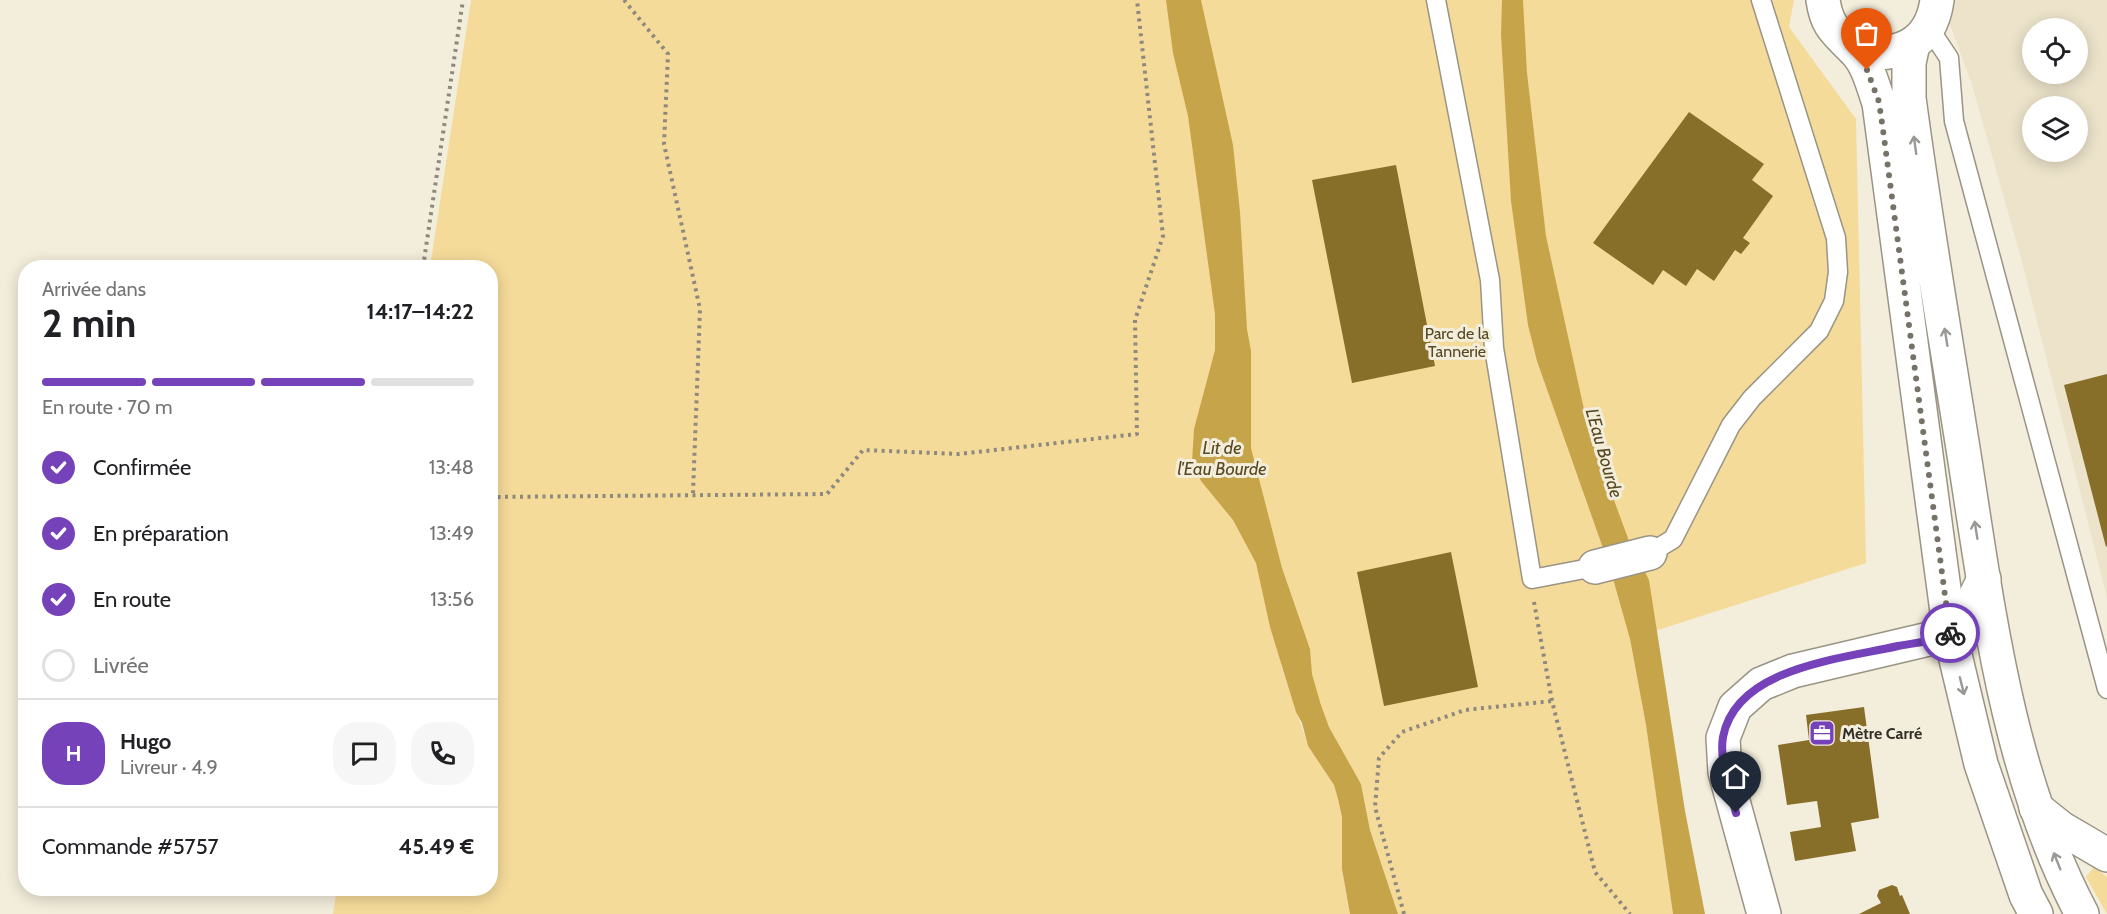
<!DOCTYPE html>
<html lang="fr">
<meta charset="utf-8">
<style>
:root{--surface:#fff;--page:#f6f6f6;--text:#202124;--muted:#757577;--line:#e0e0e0;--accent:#7542ba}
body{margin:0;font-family:Cabin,sans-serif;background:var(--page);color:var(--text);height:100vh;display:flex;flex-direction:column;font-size:22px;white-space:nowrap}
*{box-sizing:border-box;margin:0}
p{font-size:20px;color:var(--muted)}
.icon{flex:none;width:33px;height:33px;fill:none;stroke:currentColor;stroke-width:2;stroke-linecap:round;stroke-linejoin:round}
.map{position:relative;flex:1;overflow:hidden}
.panel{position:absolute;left:18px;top:260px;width:480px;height:636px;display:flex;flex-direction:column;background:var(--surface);border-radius:24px;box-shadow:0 3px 15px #0003}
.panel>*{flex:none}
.buttons{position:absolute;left:2022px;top:18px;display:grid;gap:12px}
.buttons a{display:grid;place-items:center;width:66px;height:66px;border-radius:50%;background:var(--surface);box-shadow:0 3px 15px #0003;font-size:30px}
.pin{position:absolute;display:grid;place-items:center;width:51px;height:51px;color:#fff;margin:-62px -26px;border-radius:50% 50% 50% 0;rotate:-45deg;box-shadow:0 0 6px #0007}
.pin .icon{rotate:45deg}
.courier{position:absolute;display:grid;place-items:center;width:60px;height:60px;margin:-30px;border:4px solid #7542ba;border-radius:50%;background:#fff;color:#222;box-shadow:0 2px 8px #0007}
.overview em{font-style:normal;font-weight:800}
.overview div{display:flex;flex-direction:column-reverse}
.overview{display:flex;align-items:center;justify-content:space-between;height:102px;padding:0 24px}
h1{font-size:39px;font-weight:800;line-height:45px}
.bar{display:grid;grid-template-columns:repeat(4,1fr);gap:9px 6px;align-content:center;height:72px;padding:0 24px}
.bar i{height:8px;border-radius:4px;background:var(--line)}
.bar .selected{background:var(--accent)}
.bar p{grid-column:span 4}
.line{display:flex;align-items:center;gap:15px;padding:0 24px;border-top:2px solid var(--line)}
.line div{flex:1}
.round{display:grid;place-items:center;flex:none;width:63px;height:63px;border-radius:24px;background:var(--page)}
ol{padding:0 24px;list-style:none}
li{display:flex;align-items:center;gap:18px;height:66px}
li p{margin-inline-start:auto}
li .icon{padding:6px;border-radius:50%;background:var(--accent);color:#fff;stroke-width:4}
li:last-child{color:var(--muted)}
li i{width:33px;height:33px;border:3px solid var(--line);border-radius:50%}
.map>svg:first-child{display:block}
</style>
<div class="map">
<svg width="2107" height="914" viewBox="0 0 2107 914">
<rect width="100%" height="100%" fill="#f3eddb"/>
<path fill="#ece3ca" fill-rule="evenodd" d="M 1941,0 L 2107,0 L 2107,598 L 2021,258 L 1972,85 ZM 2032,28 L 2078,28 L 2078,74 L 2032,74 ZM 2032,106 L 2078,106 L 2078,152 L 2032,152 Z"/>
<path fill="#f5db9a" d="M 471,0 L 1794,0 L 1789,27 L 1856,119 L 1866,563 L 1630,639 L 1646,725 L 1673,914 L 1398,914 L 1370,830 L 1361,784 L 1329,727 L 1320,702 L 1281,664 L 1308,746 L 1334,785 L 1338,799 L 1342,817 L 1342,869 L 1350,914 L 333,914 L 337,888 L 490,888 L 490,267 L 430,267 Z
M 2094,867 L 2107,877 L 2107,914 L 2086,877 Z"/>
<path fill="#c6a54a" d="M 1166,0 L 1201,0 L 1233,145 L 1240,212 L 1247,329 L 1251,351 L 1251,448 L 1282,568 L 1310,649 L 1312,674 L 1320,702 L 1329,727 L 1361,784 L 1370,830 L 1398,914 L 1350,914 L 1342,869 L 1342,817 L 1338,799 L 1334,785 L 1308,746 L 1302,723 L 1296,712 L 1270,627 L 1256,563 L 1233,520 L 1201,481 L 1192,462 L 1194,429 L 1215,350 L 1215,314 L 1188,116 L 1173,53 Z
M 1502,0 L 1523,0 L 1527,73 L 1546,236 L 1589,432 L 1629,541 L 1649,580 L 1685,811 L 1705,914 L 1673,914 L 1646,725 L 1630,639 L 1610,568 L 1537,361 L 1528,325 L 1511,201 L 1501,35 Z"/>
<path fill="#886f29" d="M 1689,112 L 1764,164 L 1752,180 L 1773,196 L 1743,238 L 1750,243 L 1741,254 L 1735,250 L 1714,281 L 1697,269 L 1686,286 L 1663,270 L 1653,285 L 1593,243 Z
M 1396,165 L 1435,366 L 1352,383 L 1312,180 Z
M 2107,374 L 2107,546 L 2106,547 L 2064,385 Z
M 1451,552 L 1478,687 L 1384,706 L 1357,572 Z
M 1864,707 L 1879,818 L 1851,823 L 1856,851 L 1795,861 L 1790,832 L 1821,827 L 1817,801 L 1787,805 L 1778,745 L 1809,740 L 1806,715 Z
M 1892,885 L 1897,887 L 1900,896 L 1902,895 L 1910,914 L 1859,914 L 1881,903 L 1877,896 L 1879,890 Z"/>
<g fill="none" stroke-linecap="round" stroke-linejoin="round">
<g stroke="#9a9484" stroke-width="21">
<path id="lane" d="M 1436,0 L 1490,280 L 1494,348 L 1532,579 L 1595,567
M 1929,28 L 1949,58 L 1954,121 L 2107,689
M 1650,553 L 1673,539 L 1731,425 L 1752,398 L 1819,331 L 1834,301 L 1838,272 L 1836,238 L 1761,0"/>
</g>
<g stroke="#9a9484" stroke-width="36">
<path id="street" d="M 1595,567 L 1650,553
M 1764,914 L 1725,772 L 1723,738 L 1735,707 L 1761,684 L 1793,671 L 1950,634 L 1967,613 L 1984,579"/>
</g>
<g stroke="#9a9484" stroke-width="36">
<path id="secondary" d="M 1823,0 C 1827,28 1837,32 1855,51 C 1868,64 1873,86 1879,103 L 1950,634 L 1981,764 L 2026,895 L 2036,914
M 1913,44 L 1909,63 L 1909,98 C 1925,219 1946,340 1965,461 C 1989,615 2008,774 2082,914
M 1856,51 C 1897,58 1931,46 1937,0"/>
</g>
<g stroke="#9a9484" stroke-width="36">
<path id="highway" d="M 2036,808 L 2061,828 L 2107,855"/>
</g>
<path stroke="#8d897d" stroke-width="4" stroke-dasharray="3 4.5" stroke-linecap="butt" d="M 624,0 L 668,54 L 664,144 L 700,309 L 693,493
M 423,267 L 463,0
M 490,497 L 827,494 L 863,450 L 959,454 L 1137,434 L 1135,320 L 1163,236 L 1137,0
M 1534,602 L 1552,701 L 1595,872 L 1630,914
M 1404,914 L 1375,807 L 1379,758 L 1402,732 L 1465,710 L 1552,701"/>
<use href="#lane" stroke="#fff" stroke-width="18"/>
<use href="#street" stroke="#fff" stroke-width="33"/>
<use href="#secondary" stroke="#fff" stroke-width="33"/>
<use href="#highway" stroke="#fff" stroke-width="33"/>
</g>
<defs><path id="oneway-shaft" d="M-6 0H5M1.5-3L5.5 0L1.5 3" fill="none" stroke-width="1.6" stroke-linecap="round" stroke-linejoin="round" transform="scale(1.5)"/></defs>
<g stroke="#999894">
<use href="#oneway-shaft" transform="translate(1915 145) rotate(-98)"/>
<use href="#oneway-shaft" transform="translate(1946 337) rotate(-99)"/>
<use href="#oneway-shaft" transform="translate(1976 530) rotate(-99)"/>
<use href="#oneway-shaft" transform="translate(1962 686) rotate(76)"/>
<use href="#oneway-shaft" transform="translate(2057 861) rotate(-112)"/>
</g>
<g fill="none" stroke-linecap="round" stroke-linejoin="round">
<path stroke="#767267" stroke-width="6" stroke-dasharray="0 10.8" d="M 1867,70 L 1879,102 L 1883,130 L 1950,633"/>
<path stroke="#7542ba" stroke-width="8" d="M 1736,813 C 1730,790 1719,761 1723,737 C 1736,667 1842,659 1898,646 C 1913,643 1939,641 1950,633"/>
</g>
<defs>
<g id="office-square" transform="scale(1.35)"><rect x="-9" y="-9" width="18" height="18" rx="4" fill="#7542ba" stroke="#f3eddb"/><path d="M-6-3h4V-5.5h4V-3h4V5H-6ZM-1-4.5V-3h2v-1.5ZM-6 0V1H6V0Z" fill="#fff"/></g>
</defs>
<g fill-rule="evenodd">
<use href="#office-square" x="1822" y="733"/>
</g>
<g text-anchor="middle" stroke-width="6" stroke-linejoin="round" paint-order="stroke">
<g font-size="16" fill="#554721" stroke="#f3eddb">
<text x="1457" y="339">Parc de la<tspan x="1457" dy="18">Tannerie</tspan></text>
</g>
<g font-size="16" font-weight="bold" fill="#333029" stroke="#f3eddb" text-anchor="start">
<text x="1842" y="739">Mètre Carré</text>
</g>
<g font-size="18" font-style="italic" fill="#574822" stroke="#f3eddb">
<text x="1222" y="454">Lit de<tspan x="1222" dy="21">l'Eau Bourde</tspan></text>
<text transform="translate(1604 453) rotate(74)" y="6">L'Eau Bourde</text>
</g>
</g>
</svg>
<div class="buttons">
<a><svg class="icon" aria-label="locate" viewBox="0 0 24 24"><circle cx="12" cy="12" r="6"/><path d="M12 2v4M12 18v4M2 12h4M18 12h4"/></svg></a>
<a><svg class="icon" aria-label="layers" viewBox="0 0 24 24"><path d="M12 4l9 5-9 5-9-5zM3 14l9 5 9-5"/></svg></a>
</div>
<div class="pin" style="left:1867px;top:70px;background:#ea580c"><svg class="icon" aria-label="bag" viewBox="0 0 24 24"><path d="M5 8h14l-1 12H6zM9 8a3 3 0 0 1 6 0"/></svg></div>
<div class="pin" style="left:1736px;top:813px;background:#1f2937"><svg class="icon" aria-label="home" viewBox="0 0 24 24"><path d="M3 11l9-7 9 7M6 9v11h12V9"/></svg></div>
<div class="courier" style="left:1950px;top:633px"><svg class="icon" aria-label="bike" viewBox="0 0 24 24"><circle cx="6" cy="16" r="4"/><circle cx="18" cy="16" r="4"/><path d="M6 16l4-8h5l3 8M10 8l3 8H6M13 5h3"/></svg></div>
<section class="panel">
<div class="overview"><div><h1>2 min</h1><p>Arrivée dans</p></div><em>14:17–14:22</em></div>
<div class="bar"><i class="selected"></i><i class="selected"></i><i class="selected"></i><i></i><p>En route · 70 m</p></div>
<ol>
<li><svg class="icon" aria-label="check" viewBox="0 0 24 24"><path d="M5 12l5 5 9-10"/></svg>Confirmée<p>13:48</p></li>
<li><svg class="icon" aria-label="check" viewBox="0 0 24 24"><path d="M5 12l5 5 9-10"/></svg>En préparation<p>13:49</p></li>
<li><svg class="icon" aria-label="check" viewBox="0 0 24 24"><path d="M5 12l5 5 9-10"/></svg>En route<p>13:56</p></li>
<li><i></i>Livrée</li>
</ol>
<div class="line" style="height:108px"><b class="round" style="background:var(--accent);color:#fff">H</b><div><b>Hugo</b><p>Livreur · 4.9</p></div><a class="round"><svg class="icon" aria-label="chat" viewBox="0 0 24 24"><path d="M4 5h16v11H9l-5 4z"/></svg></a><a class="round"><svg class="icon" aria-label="phone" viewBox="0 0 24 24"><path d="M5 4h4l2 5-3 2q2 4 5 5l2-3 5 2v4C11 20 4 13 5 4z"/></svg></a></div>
<div class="line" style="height:78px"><div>Commande #5757</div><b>45.49 €</b></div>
</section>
</div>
